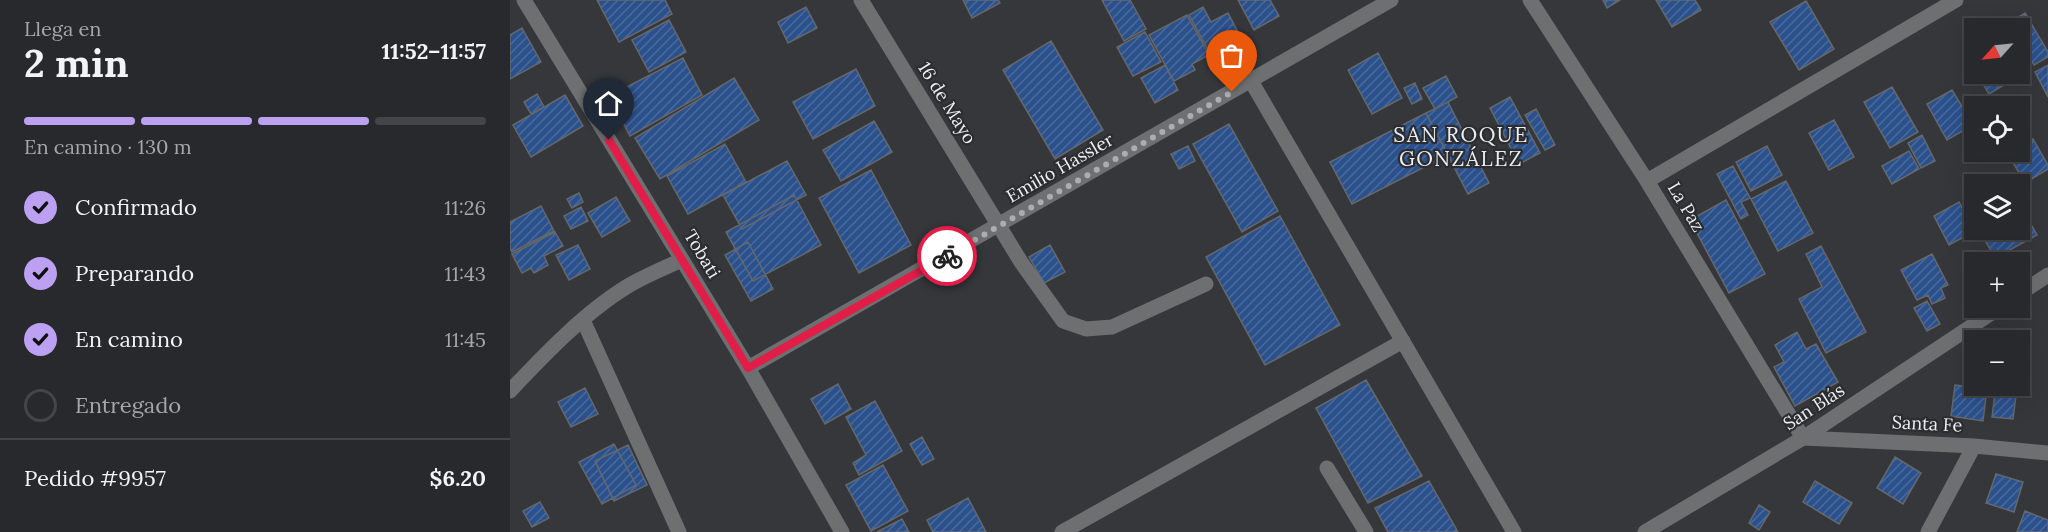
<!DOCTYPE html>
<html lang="es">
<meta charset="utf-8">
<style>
:root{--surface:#28292c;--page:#303134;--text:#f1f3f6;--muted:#a5a6a9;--line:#444548;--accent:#bca0f2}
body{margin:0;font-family:Lora,serif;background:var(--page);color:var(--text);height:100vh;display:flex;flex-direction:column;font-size:22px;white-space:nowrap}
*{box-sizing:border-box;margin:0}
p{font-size:20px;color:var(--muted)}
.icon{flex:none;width:33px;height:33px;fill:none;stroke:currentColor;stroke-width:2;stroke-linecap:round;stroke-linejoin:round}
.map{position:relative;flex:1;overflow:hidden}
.side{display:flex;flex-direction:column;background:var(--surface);width:510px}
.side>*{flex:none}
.needle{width:39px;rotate:243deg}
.controls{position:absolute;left:1454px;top:18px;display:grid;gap:12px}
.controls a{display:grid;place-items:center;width:66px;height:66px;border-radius:0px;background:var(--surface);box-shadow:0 6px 24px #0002,0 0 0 2px var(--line);font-size:30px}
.pin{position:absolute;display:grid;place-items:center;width:51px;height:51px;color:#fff;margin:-62px -26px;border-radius:50% 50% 50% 0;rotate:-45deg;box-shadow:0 0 6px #0007}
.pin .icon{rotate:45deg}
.courier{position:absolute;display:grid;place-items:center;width:60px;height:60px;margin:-30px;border:4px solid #e11d48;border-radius:50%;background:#fff;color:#222;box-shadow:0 2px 8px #0007}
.overview em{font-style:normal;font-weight:700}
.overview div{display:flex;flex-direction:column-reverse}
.overview{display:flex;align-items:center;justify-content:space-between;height:102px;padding:0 24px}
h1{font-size:39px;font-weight:700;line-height:45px}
.bar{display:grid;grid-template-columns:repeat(4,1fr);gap:9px 6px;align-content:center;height:72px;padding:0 24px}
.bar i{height:8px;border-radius:4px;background:var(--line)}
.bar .selected{background:var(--accent)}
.bar p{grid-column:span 4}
.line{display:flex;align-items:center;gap:15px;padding:0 24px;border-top:2px solid var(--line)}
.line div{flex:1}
ol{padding:0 24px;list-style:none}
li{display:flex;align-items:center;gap:18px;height:66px}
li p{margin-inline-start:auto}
li .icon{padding:6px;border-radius:50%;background:var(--accent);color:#111;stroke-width:4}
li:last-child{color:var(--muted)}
li i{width:33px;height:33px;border:3px solid var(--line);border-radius:50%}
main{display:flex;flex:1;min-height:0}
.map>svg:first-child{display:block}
</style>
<main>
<section class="side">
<div class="overview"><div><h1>2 min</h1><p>Llega en</p></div><em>11:52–11:57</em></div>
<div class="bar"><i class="selected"></i><i class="selected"></i><i class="selected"></i><i></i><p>En camino · 130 m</p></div>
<ol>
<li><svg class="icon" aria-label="check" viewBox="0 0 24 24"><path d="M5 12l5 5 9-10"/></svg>Confirmado<p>11:26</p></li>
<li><svg class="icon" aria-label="check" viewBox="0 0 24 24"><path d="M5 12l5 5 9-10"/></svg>Preparando<p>11:43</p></li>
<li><svg class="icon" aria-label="check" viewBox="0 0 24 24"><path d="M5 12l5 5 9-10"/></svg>En camino<p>11:45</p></li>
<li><i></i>Entregado</li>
</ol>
<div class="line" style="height:78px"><div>Pedido #9957</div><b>$6.20</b></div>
</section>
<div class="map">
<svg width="1538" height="532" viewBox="0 0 1538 532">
<defs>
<pattern id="building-hatch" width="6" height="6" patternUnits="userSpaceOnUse" patternTransform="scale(1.5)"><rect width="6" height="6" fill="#2b518d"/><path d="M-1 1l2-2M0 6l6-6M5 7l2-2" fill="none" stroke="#4a6a9d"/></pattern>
</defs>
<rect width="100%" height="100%" fill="#35373b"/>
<path fill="url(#building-hatch)" stroke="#65686b" stroke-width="1.5" d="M 87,0 L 155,0 L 162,14 L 109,42 Z
M 453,0 L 488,0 L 490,3 L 462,18 Z
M 592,0 L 620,0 L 636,29 L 614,41 Z
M 728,0 L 760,0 L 769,16 L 744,30 Z
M 1093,0 L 1110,0 L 1097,8 Z
M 1146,0 L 1185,0 L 1191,10 L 1162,27 Z
M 1296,1 L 1324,49 L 1289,70 L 1260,22 Z
M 296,7 L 307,28 L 278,43 L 268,22 Z
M 693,7 L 701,22 L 718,13 L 731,38 L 701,55 L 679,15 Z
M 1515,13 L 1538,52 L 1538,57 L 1524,65 L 1509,40 L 1509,28 L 1502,28 L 1499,23 Z
M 677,15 L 699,55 L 682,64 L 685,70 L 664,81 L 639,35 Z
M 159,20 L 176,52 L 139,72 L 122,40 Z
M 12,28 L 31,62 L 0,79 L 0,35 Z
M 635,32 L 651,62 L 623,76 L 607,47 Z
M 541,41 L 593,130 L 545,159 L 493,70 Z
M 868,53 L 892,98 L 862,114 L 838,70 Z
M 1464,55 L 1464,68 L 1458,58 Z
M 173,58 L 192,95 L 120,136 L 99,96 Z
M 655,65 L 668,90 L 645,103 L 631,78 Z
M 1538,65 L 1538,97 L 1525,72 Z
M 346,69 L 365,106 L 303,139 L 283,102 Z
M 1467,74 L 1487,74 L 1494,85 L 1479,94 Z
M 936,76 L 947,97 L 925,109 L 913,88 Z
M 224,78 L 249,120 L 150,179 L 125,138 Z
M 905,83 L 912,99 L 902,104 L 894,88 Z
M 1382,87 L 1408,132 L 1380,148 L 1354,102 Z
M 1442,90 L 1463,125 L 1437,140 L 1417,104 Z
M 27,94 L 34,107 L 21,114 L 14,102 Z
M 55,95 L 73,126 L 21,157 L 3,125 Z
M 1000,97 L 1030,153 L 1009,164 L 980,108 Z
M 938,102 L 979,183 L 958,194 L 916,113 Z
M 1026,109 L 1045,145 L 1035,150 L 1015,115 Z
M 916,113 L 938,155 L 842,204 L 820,162 Z
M 1324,120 L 1344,157 L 1319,170 L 1299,133 Z
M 364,121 L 382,152 L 331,181 L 313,150 Z
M 719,124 L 768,211 L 732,232 L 683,144 Z
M 1412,135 L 1425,161 L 1411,168 L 1398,143 Z
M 1523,139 L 1538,165 L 1538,169 L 1515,183 L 1498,154 L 1509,152 L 1509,147 Z
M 215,144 L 236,182 L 178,214 L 157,176 Z
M 678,146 L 685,161 L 669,169 L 661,154 Z
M 1257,146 L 1272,175 L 1241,191 L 1226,162 Z
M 1399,151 L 1409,169 L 1382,184 L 1372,166 Z
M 1478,152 L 1495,152 L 1482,159 Z
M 277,161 L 296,195 L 232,229 L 213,195 Z
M 1223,166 L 1240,198 L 1231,202 L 1238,215 L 1231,219 L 1207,174 Z
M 361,170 L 401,245 L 349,273 L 309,198 Z
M 1488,173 L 1494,184 L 1467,184 Z
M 1276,181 L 1303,233 L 1268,251 L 1241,199 Z
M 69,193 L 73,202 L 62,208 L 57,199 Z
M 284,195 L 311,245 L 243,281 L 216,232 Z
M 106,197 L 120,221 L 92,237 L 78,213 Z
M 1216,200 L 1255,274 L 1219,293 L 1180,220 Z
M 1449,202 L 1465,231 L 1439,245 L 1424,216 Z
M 1509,203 L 1527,235 L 1485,258 L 1469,230 L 1509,230 Z
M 1464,205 L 1464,220 L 1458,208 Z
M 31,206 L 44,231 L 2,252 L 0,248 L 0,222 Z
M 71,207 L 78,221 L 61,229 L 54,216 Z
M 770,216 L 830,325 L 755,365 L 696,257 Z
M 45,232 L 53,246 L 34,256 L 38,265 L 24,273 L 21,268 L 12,273 L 2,254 Z
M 238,242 L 263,289 L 241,301 L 215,255 Z
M 68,245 L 80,269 L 59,280 L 46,255 Z
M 540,245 L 555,272 L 534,283 L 519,257 Z
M 1311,246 L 1356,332 L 1316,353 L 1289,299 L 1312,287 L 1296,254 Z
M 1422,254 L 1438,285 L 1431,288 L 1435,298 L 1422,304 L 1418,295 L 1407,300 L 1391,270 Z
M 1417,301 L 1430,324 L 1417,331 L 1404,308 Z
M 1287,332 L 1296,349 L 1306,344 L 1328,382 L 1285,406 L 1264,367 L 1274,362 L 1265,345 Z
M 856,380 L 912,476 L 858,503 L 806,408 Z
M 328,384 L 341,409 L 315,424 L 301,399 Z
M 1445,385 L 1477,389 L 1473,421 L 1441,416 Z
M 75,388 L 88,414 L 61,427 L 48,402 Z
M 1485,394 L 1506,396 L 1503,419 L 1482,417 Z
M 365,401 L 392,451 L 349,475 L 343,463 L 356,455 L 336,417 Z
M 412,437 L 424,459 L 412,465 L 400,444 Z
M 104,444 L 126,485 L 92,504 L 69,462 Z
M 118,445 L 137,485 L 104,501 L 85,461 Z
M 1385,457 L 1411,473 L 1393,504 L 1367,488 Z
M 373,465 L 398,511 L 361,531 L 336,485 Z
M 1486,474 L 1513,482 L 1504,512 L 1476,503 Z
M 919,481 L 948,532 L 878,532 L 865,508 Z
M 1305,481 L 1342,503 L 1329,524 L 1293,502 Z
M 458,498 L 476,532 L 423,532 L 417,520 Z
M 30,502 L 39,518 L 22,527 L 13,511 Z
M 1249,505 L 1260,512 L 1249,530 L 1239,523 Z
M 1515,511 L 1538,520 L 1538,532 L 1507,532 Z
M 392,519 L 399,532 L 367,532 Z"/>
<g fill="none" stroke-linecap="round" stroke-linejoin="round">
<path stroke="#6e6f70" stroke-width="15" d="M 489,226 L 511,262 L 553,321 L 576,329 L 602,327 L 696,284
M 73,320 L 169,532
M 817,468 L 856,532"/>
<path stroke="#6e6f70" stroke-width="15" d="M 351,0 L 489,226
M 1020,0 L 1137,181 L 1293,438 L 1464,446 L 1538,453
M 741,81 L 1004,532
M 1137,181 L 1446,0
M 1509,294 L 1538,275
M 238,368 L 881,0
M 0,391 C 35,354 75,312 118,286 C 135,276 154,268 172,260
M 552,532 L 893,341
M 1135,532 L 1293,438 L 1489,308
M 1418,532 L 1464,446"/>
<path stroke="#6e6f70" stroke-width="15" d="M 14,0 L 238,368 L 332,532"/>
</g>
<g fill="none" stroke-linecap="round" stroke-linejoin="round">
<path stroke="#acadb0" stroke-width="6" stroke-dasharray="0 10.8" d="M 437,256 L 722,92"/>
<path stroke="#e11d48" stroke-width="8" d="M 99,140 L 238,368 L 437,256"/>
</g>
<g text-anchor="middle" stroke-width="4.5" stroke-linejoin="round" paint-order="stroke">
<g font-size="18" fill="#ecedef" stroke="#2b2d30">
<text transform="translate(437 103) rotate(58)" y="6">16 de Mayo</text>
<text transform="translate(550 168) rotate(-30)" y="6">Emilio Hassler</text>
<text transform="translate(1176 207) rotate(59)" y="6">La Paz</text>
<text transform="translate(192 254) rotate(59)" y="6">Tobati</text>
<text transform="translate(1304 407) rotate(-33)" y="6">San Blás</text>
<text transform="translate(1417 424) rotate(3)" y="6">Santa Fe</text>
</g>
<g font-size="21" letter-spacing="1.5" fill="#ecedef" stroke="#2b2d30">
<text x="951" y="142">SAN ROQUE<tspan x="951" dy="24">GONZÁLEZ</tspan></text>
</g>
</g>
</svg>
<div class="controls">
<a><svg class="needle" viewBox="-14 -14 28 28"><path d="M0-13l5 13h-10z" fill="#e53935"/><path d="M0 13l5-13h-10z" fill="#a5a6a9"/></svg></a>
<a><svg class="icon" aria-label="locate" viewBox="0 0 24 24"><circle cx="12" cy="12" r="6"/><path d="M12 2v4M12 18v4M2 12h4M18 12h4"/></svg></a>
<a><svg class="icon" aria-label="layers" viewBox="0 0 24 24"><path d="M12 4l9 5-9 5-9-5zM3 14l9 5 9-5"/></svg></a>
<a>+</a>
<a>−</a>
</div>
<div class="pin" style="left:722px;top:92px;background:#ea580c"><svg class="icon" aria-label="bag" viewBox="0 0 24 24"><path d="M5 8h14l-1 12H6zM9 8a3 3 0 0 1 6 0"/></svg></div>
<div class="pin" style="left:99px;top:140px;background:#1f2937"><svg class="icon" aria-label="home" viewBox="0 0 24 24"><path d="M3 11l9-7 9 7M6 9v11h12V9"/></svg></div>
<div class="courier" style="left:437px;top:256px"><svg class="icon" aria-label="bike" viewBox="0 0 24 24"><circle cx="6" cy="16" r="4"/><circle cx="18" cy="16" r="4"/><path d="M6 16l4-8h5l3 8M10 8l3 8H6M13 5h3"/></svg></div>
</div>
</main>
